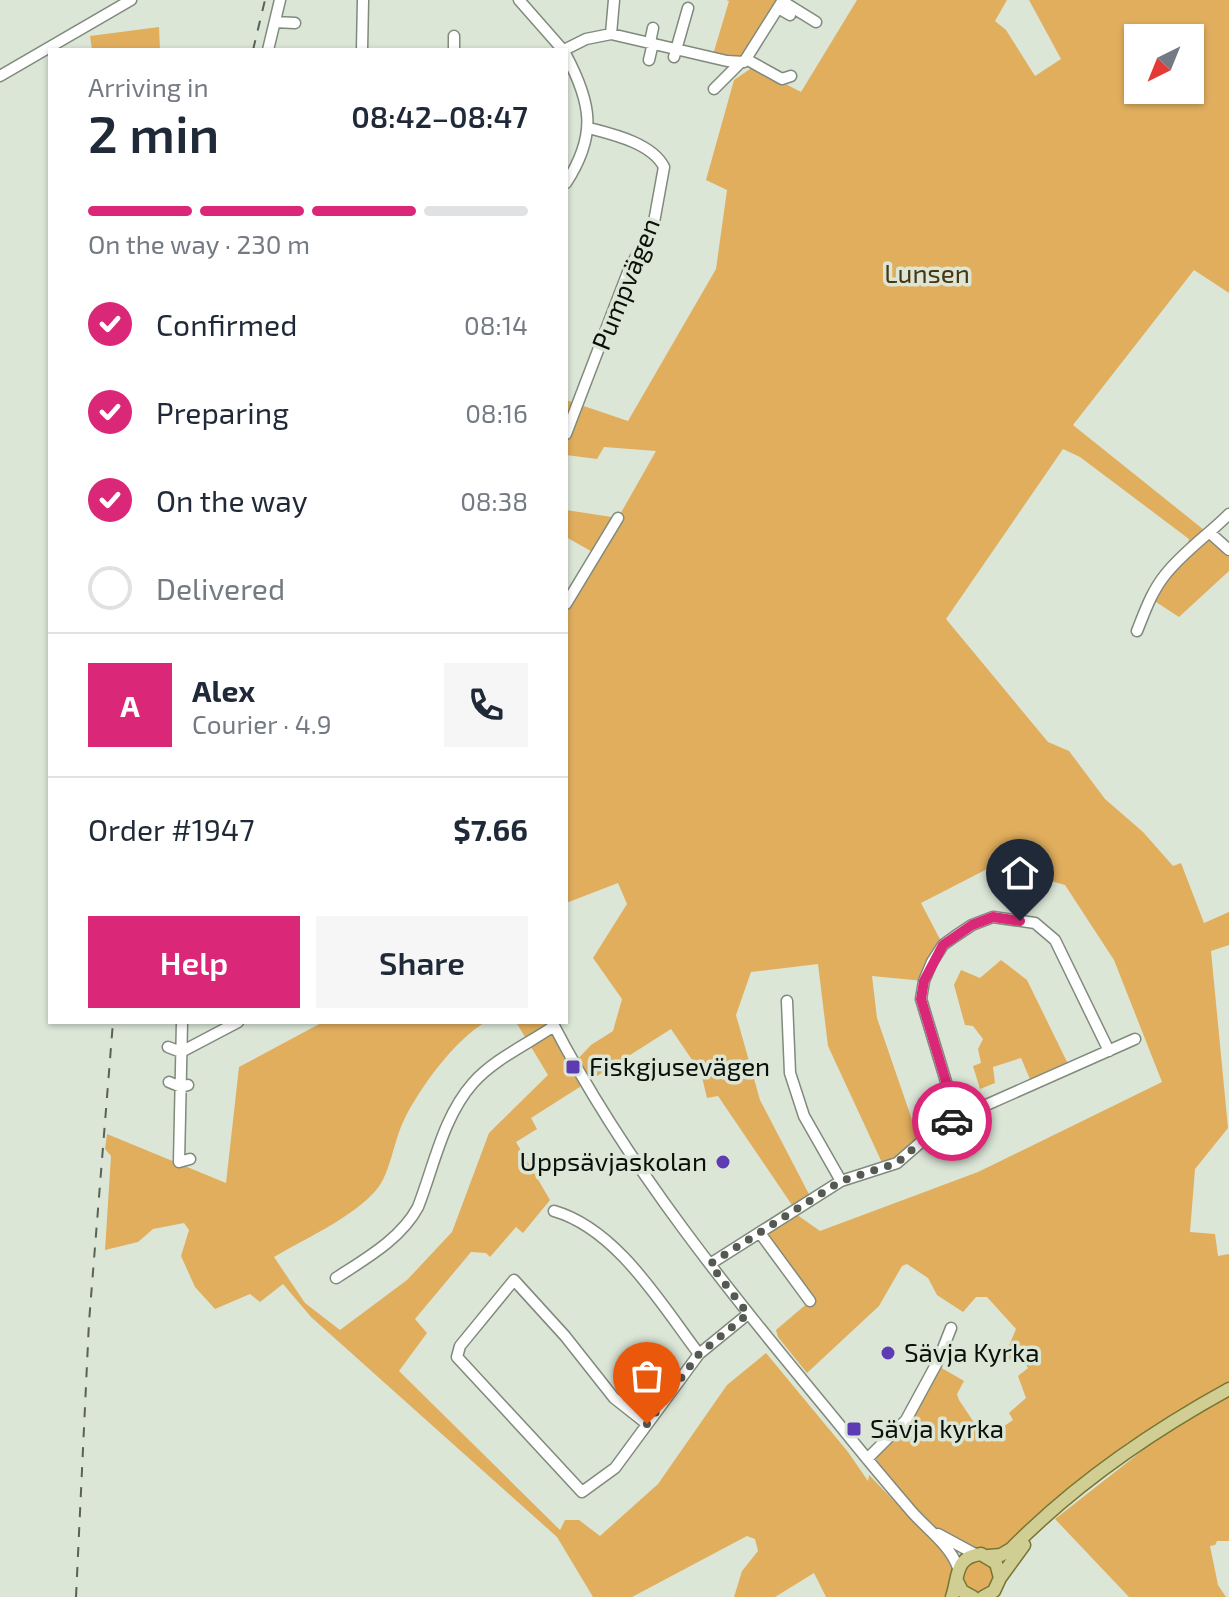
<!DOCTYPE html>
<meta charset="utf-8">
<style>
:root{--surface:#fff;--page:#f6f6f7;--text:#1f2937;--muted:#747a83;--line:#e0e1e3;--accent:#db2777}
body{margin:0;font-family:"Exo 2",sans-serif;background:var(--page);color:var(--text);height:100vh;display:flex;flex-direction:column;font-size:30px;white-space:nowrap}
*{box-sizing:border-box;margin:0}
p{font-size:26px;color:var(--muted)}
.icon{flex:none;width:44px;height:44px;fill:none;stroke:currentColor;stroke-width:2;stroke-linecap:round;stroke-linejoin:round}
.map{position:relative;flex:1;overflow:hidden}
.panel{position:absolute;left:48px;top:48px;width:520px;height:976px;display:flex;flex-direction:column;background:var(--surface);border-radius:0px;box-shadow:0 2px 6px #0004}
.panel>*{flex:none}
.needle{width:52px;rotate:223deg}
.buttons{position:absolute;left:1124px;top:24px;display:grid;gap:16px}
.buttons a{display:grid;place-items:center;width:80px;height:80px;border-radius:0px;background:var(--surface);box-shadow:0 2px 6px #0004;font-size:40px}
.pin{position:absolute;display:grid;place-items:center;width:68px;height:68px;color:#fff;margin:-82px -34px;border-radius:50% 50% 50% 0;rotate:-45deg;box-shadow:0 0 8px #0007}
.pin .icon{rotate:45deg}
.courier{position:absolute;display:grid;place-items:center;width:80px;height:80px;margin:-40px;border:6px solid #db2777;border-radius:50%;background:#fff;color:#222;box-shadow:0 2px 10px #0007}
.overview em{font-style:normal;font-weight:600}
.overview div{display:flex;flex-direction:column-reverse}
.overview{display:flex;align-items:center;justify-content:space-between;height:136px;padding:0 40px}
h1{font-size:52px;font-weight:600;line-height:60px}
.bar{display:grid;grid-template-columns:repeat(4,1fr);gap:12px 8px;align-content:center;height:96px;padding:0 40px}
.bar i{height:10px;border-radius:6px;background:var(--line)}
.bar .active{background:var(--accent)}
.bar p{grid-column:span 4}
.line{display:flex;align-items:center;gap:20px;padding:0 40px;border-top:2px solid var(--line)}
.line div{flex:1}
.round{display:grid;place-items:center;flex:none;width:84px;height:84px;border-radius:0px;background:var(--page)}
ol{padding:0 40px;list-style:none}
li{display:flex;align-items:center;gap:24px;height:88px}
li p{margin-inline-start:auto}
li .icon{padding:8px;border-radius:50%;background:var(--accent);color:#fff;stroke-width:4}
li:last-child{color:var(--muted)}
li i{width:44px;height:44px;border:4px solid var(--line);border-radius:50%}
.action{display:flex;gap:16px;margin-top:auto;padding:16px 40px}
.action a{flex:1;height:92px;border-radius:0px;background:var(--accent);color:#fff;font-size:32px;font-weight:600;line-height:92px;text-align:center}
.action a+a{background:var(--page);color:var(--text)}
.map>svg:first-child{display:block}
</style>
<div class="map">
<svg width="1229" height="1597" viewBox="0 0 1229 1597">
<rect width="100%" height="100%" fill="#dbe6d7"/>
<path fill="#e1ae5e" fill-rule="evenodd" d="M 726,0 L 783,0 L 744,62 L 712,58 L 729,1 Z
M 857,0 L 1007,0 L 995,21 L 1006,30 L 1035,76 L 1061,59 L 1029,0 L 1229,0 L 1229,293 L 1194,270 L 1073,425 L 1229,550 L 1229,571 L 1179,617 L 1150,598 L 1186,552 L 1189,539 L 1080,457 L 1063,449 L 946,619 L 1048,742 L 1069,751 L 1105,799 L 1143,832 L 1173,866 L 1181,863 L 1204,923 L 1229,912 L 1229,945 L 1211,951 L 1228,1128 L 1195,1169 L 1190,1232 L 1215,1234 L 1218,1256 L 1229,1254 L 1229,1383 L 1139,1438 L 1127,1443 L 1123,1449 L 1010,1546 L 993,1554 L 963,1545 L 945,1536 L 920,1515 L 875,1458 L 940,1367 L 964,1381 L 957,1394 L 959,1400 L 985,1439 L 1013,1420 L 1009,1413 L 1026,1398 L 1018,1376 L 1028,1368 L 1026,1364 L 1004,1358 L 1016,1329 L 987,1297 L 976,1297 L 963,1312 L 937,1295 L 928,1278 L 907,1264 L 902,1266 L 879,1306 L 807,1373 L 778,1337 L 776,1330 L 810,1301 L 760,1233 L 793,1212 L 820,1231 L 978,1172 L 1162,1082 L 1114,960 L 1065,885 L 995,865 L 921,903 L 943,945 L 924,981 L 872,976 L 877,1018 L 920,1143 L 884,1167 L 828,1046 L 818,964 L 751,972 L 736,1015 L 760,1100 L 812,1200 L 796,1211 L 718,1096 L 707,1098 L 701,1073 L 671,1029 L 531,1118 L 537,1129 L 516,1142 L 550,1200 L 523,1233 L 516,1227 L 490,1257 L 486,1253 L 471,1252 L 415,1319 L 427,1333 L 399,1371 L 560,1530 L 565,1520 L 579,1520 L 600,1536 L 658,1484 L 727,1385 L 766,1353 L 848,1452 L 868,1481 L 869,1475 L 953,1562 L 948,1597 L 826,1597 L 814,1573 L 775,1597 L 734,1597 L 742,1571 L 758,1551 L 755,1539 L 747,1536 L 632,1597 L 593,1597 L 557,1537 L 311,1317 L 283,1284 L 260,1302 L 250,1294 L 215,1309 L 195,1287 L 181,1256 L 189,1230 L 184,1223 L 153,1229 L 138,1242 L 105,1250 L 111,1156 L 105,1149 L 107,1134 L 226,1183 L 239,1067 L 323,1022 L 486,1022 C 455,1039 419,1089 404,1120 C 394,1140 390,1174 377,1189 C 354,1217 306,1238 274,1257 L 305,1303 L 340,1330 L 407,1280 L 452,1232 L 489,1133 L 548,1075 L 516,1022 L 545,1022 L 571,1066 L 591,1045 L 613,1031 L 622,999 L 593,958 L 627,904 L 618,883 L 566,903 L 566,604 L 596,554 L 566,537 L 566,510 L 618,518 L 656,451 L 604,447 L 597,459 L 566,455 L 566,400 L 628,421 L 716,269 L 727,190 L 706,180 L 734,80 L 753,67 L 801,92 ZM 1138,38 L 1190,38 L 1190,90 L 1138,90 Z
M 159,27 L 160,50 L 92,50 L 90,36 Z
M 1001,960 L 1027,980 L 1070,1068 L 1032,1084 L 1021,1058 L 993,1067 L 995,1083 L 980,1089 L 973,1066 L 981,1063 L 978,1049 L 983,1039 L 973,1026 L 965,1025 L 954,985 L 961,970 L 980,978 Z
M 1229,1396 L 1229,1541 L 1217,1541 L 1215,1545 L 1210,1546 L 1218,1585 L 1226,1597 L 1129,1597 L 1055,1519 L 1157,1439 Z
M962 1576a16 16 0 1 1 32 0a16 16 0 1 1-32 0Z"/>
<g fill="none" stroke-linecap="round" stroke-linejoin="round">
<g stroke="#808a7d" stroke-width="13">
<path id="minor" d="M 519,0 L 563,50
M 782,1 L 816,22
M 778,8 L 790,15
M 275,22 L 295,23
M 611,34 L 614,0
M 650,42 L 653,28
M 268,50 L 280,0
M 362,50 L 363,0
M 454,50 L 454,36
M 564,50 L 586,39 L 611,34 L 727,61 L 744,62 L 783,0
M 566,55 C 592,104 597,135 566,183
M 674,57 L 688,8
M 746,59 L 782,79 L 791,76
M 649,60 L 653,43
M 0,76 L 131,0
M 714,89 L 741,62
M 566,434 L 628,272 L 654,222 L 664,167 C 652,143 612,134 589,128
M 1210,533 L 1229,550
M 566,604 L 618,518
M 1137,631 C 1145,611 1152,591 1165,575 C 1183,552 1208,535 1229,514
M 787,1001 L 790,1073 L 804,1116 L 841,1181
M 182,1022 L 179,1162 L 190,1159
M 552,1022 C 628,1169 733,1296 838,1423 C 862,1453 887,1483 912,1512 C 927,1529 951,1546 958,1568
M 168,1047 L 181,1052 L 238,1022
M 169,1082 L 181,1087 L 188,1085
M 957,1118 L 921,999 L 924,981 L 932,962 L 943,945 L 954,937 L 972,925 L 993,917 L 1035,923 L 1055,940 L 1109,1051
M 554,1211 C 617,1229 661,1304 699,1354
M 760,1233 L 810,1301
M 710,1264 L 841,1181 L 897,1163 L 920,1143 L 957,1118 L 1135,1039
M 336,1278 C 365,1259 401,1239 418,1207 C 434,1166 443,1117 473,1083 C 494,1059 528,1044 554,1026
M 647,1424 L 614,1398 L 565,1336 L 514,1280 L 460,1346 L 457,1357 L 582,1492 L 615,1468 L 699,1354 L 748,1314
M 867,1459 L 906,1420 L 938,1361 L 951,1328
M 938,1534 L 975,1554"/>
</g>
<g stroke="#767633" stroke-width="15">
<path id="major" d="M 988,1556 L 1001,1555 L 1011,1549 C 1075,1484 1149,1433 1229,1389
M 1000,1578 L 1024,1545
M 957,1581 L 962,1591 L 973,1597
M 952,1597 C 959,1577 954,1557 981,1554 L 996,1563 L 1000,1578 L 994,1591 L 983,1597"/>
</g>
<use href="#minor" stroke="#fff" stroke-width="10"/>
<use href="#major" stroke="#d0ce92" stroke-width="12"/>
<path stroke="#5a6158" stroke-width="2" stroke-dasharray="10 10" stroke-linecap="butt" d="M 253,50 L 265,0
M 76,1597 L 89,1322 L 113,1022"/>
</g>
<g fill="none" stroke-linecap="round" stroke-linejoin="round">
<path stroke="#545a52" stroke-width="8" stroke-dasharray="0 14.4" d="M 647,1424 L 699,1354 L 748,1314 L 710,1264 L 841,1181 L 897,1163 L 920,1143 L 952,1121"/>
<path stroke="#db2777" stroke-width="10" d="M 952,1121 L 957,1118 L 921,999 L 924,981 L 943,945 L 972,925 L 993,917 L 1020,921"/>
</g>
<g fill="#5d3bb3" stroke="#dbe6d7" stroke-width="3">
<rect x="565" y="1059" width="16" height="16" rx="4"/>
<circle cx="723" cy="1162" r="8"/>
<circle cx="888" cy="1353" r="8"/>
<rect x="846" y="1421" width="16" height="16" rx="4"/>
</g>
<g text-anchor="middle" stroke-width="7" stroke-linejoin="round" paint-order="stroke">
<g font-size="26" fill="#4b350e" stroke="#dbe6d7">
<text x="927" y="283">Lunsen</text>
</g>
<g font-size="26" fill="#0b0f0a" stroke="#dbe6d7">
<text transform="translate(626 284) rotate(-68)" y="9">Pumpvägen</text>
</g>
<g font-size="26" fill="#0b0f0a" stroke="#dbe6d7" text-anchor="start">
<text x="589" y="1076">Fiskgjusevägen</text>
<text x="707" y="1171" text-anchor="end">Uppsävjaskolan</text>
<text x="904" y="1362">Sävja Kyrka</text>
<text x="870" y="1438">Sävja kyrka</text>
</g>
</g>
</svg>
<div class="buttons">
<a><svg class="needle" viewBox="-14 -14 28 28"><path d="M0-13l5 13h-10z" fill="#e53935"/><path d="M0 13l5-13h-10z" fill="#747a83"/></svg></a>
</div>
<div class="pin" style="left:647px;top:1424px;background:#ea580c"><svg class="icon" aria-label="bag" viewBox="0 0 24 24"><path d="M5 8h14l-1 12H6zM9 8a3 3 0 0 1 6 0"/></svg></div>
<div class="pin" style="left:1020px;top:921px;background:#1f2937"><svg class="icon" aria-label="home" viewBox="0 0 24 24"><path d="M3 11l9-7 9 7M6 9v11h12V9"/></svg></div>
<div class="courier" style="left:952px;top:1121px"><svg class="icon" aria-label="car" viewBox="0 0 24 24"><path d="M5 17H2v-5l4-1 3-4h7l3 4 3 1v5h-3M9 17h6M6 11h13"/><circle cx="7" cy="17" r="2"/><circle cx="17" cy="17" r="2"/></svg></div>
<section class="panel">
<div class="overview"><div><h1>2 min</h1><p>Arriving in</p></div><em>08:42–08:47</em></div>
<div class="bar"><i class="active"></i><i class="active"></i><i class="active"></i><i></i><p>On the way · 230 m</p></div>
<ol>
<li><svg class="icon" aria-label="check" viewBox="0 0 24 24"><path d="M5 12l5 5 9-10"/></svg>Confirmed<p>08:14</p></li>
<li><svg class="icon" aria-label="check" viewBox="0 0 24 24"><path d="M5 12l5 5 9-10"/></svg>Preparing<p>08:16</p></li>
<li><svg class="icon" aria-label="check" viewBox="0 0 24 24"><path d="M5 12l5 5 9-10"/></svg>On the way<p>08:38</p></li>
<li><i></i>Delivered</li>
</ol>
<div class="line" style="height:144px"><b class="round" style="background:var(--accent);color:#fff">A</b><div><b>Alex</b><p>Courier · 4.9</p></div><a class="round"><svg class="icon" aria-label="phone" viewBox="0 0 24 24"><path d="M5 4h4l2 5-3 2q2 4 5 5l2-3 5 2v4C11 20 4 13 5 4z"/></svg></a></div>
<div class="line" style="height:104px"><div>Order #1947</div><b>$7.66</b></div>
<div class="action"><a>Help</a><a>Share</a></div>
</section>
</div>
